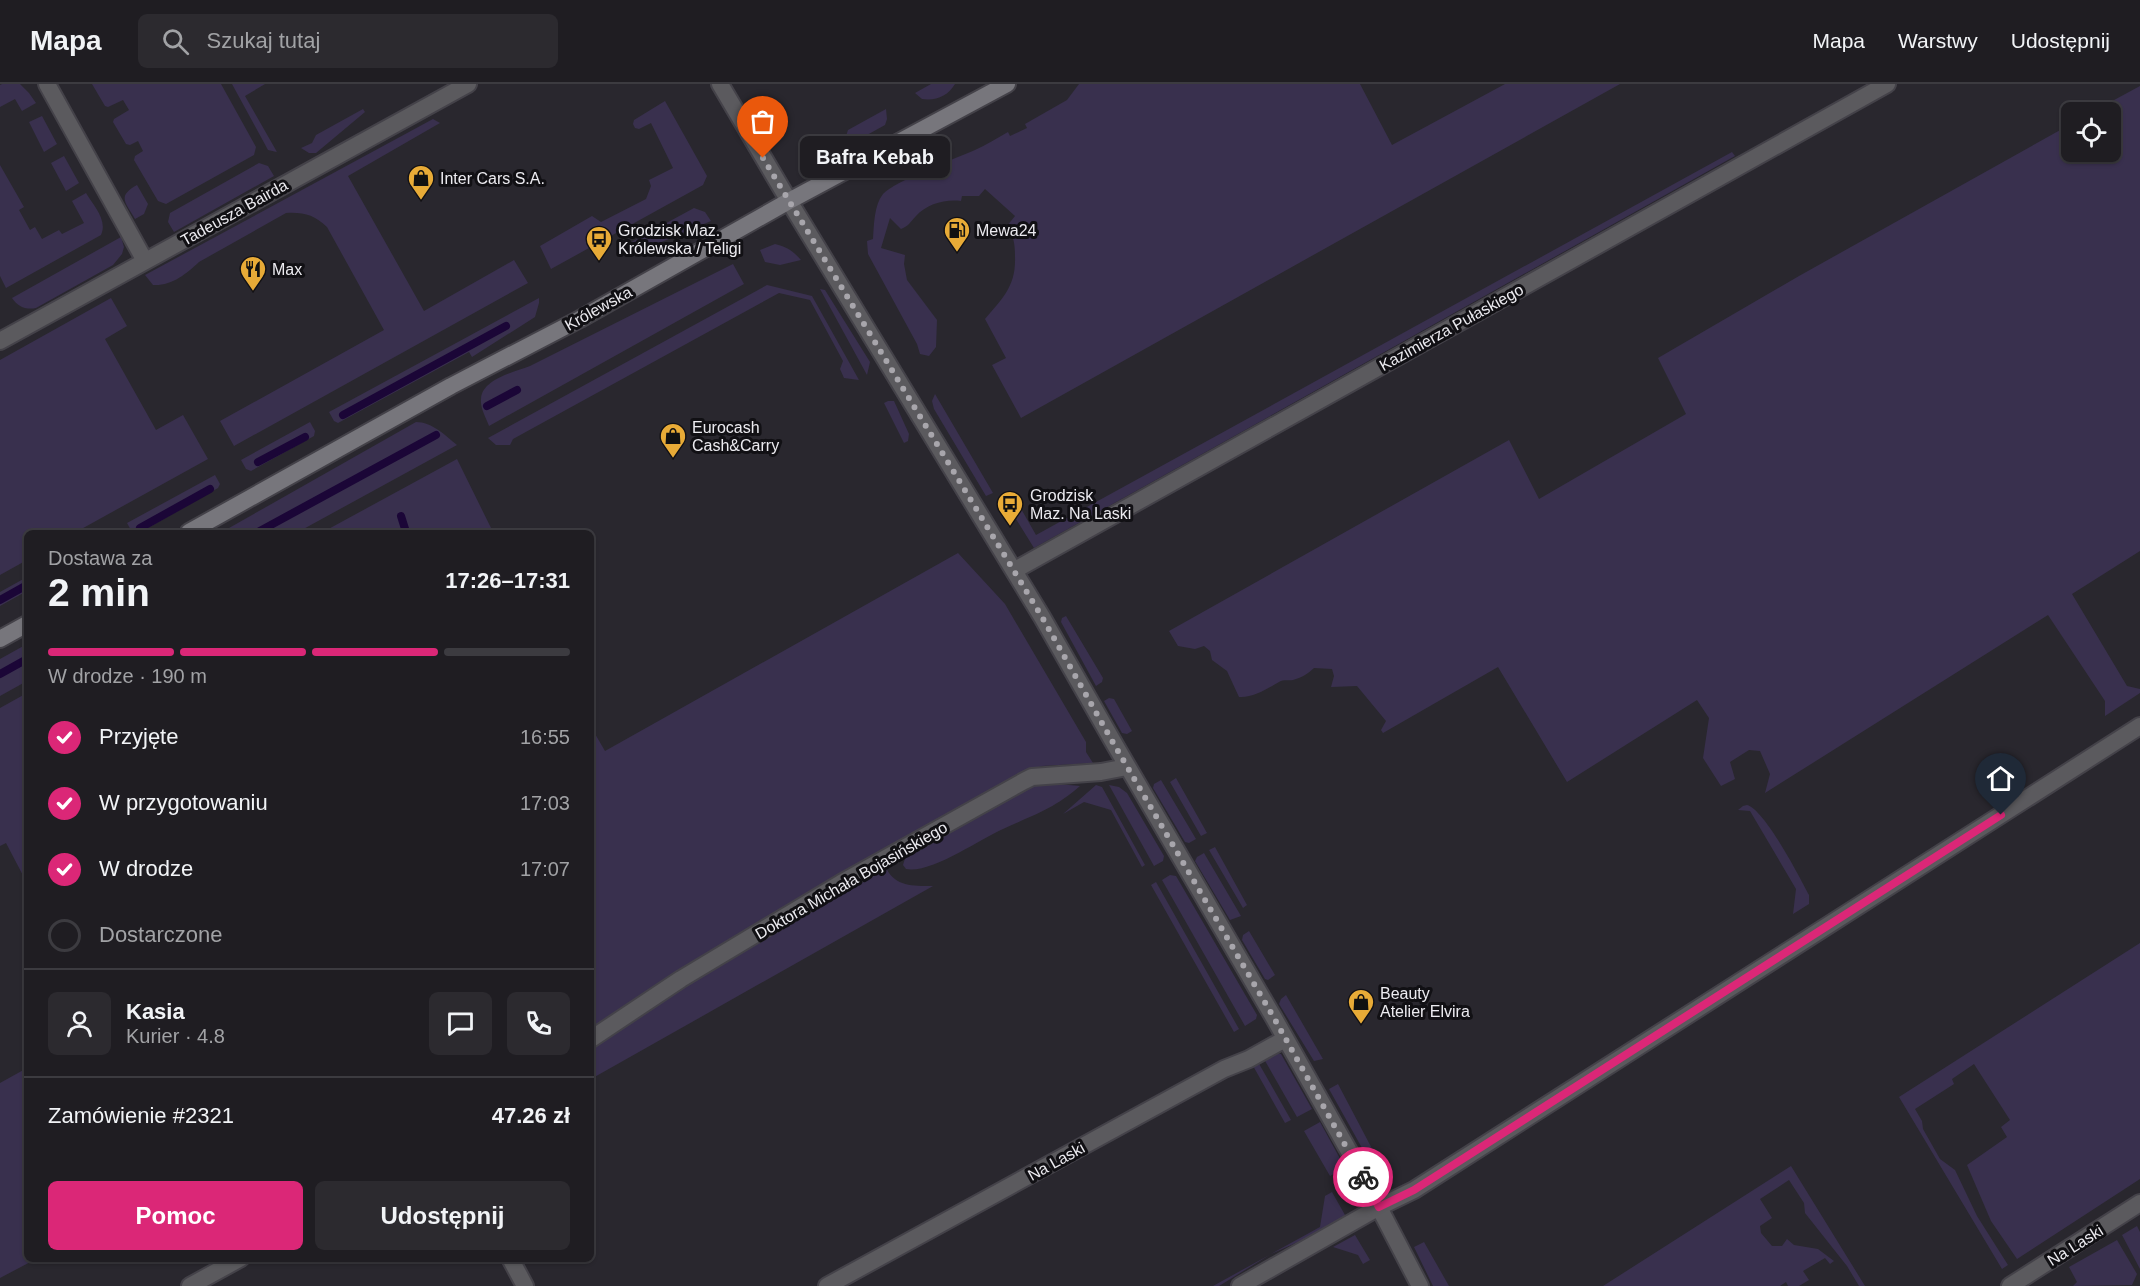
<!DOCTYPE html>
<html lang="pl">
<meta charset="utf-8">
<style>
:root{--surface:#1f1d22;--page:#2c2a2f;--text:#f1f3f6;--muted:#a1a2a5;--line:#3c3b40;--accent:#db2777}
body{margin:0;font-family:Arial,sans-serif;background:var(--page);color:var(--text);height:100vh;display:flex;flex-direction:column;font-size:22px;white-space:nowrap}
*{box-sizing:border-box;margin:0}
p{font-size:20px;color:var(--muted)}
.icon{flex:none;width:33px;height:33px;fill:none;stroke:currentColor;stroke-width:2;stroke-linecap:round;stroke-linejoin:round}
.map{position:relative;flex:1;overflow:hidden}
.side{position:absolute;left:24px;top:446px;width:570px;height:732px;display:flex;flex-direction:column;background:var(--surface);border-radius:9px;box-shadow:0 2px 4px #0004,0 0 0 2px var(--line)}
.side>*{flex:none}
.buttons{position:absolute;left:2061px;top:18px;display:grid;gap:12px}
.buttons a{display:grid;place-items:center;width:60px;height:60px;border-radius:9px;background:var(--surface);box-shadow:0 2px 4px #0004,0 0 0 2px var(--line);font-size:30px}
.pin{position:absolute;display:grid;place-items:center;width:51px;height:51px;color:#fff;margin:-62px -26px;border-radius:50% 50% 50% 0;rotate:-45deg;box-shadow:0 0 6px #0007}
.pin .icon{rotate:45deg}
.courier{position:absolute;display:grid;place-items:center;width:60px;height:60px;margin:-30px;border:4px solid #db2777;border-radius:50%;background:#fff;color:#222;box-shadow:0 2px 8px #0007}
.bubble{position:absolute;height:42px;border-radius:9px;background:var(--surface);box-shadow:0 2px 4px #0004,0 0 0 2px var(--line);font-size:20px;font-weight:800;line-height:42px;text-align:center}
.headline em{font-style:normal;font-weight:800}
.headline div{display:flex;flex-direction:column-reverse}
.headline{display:flex;align-items:center;justify-content:space-between;height:102px;padding:0 24px}
h1{font-size:39px;font-weight:800;line-height:45px}
.bar{display:grid;grid-template-columns:repeat(4,1fr);gap:9px 6px;align-content:center;height:72px;padding:0 24px}
.bar i{height:8px;border-radius:4px;background:var(--line)}
.bar .current{background:var(--accent)}
.bar p{grid-column:span 4}
.line{display:flex;align-items:center;gap:15px;padding:0 24px;border-top:2px solid var(--line)}
.line div{flex:1}
.round{display:grid;place-items:center;flex:none;width:63px;height:63px;border-radius:9px;background:var(--page)}
ol{padding:0 24px;list-style:none}
li{display:flex;align-items:center;gap:18px;height:66px}
li p{margin-inline-start:auto}
li .icon{padding:6px;border-radius:50%;background:var(--accent);color:#fff;stroke-width:4}
li:last-child{color:var(--muted)}
li i{width:33px;height:33px;border:3px solid var(--line);border-radius:50%}
.primary-button{display:flex;gap:12px;margin-top:auto;padding:12px 24px}
.primary-button a{flex:1;height:69px;border-radius:9px;background:var(--accent);color:#fff;font-size:24px;font-weight:800;line-height:69px;text-align:center}
.primary-button a+a{background:var(--page);color:var(--text)}
header{display:flex;align-items:center;gap:36px;box-sizing:border-box;height:84px;padding:0 30px;background:var(--surface);border-bottom:2px solid var(--line)}
header strong{font-size:28px}
nav{display:flex;gap:33px;margin-inline-start:auto;font-size:21px}
.search{width:420px;height:54px;background:var(--page);display:flex;align-items:center;gap:15px;box-sizing:border-box;padding:0 21px;border-radius:9px;color:var(--muted);font-size:22px}
.map>svg:first-child{display:block}
</style>
<header>
<strong>Mapa</strong>
<div class="search"><svg class="icon" aria-label="search" viewBox="0 0 24 24"><circle cx="10" cy="10" r="6"/><path d="M15 15l6 6"/></svg>Szukaj tutaj</div>
<nav><a>Mapa</a><a>Warstwy</a><a>Udostępnij</a></nav>
</header>
<div class="map">
<svg width="2140" height="1202" viewBox="0 0 2140 1202">
<rect width="100%" height="100%" fill="#29272e"/>
<path fill="#39304e" d="M 2,0 L 20,0 L 29,9 L 36,19 L 22,27 L 15,15 L 0,23 L 0,1 Z
M 92,0 L 221,0 L 256,63 L 254,71 L 166,120 L 158,117 L 134,76 L 135,72 L 143,67 L 138,57 L 130,61 L 126,60 L 113,38 L 114,35 L 129,26 L 123,16 L 108,23 L 105,22 Z
M 232,0 L 265,0 L 245,12 L 277,68 L 268,66 Z
M 931,0 L 955,0 C 948,12 936,17 922,15 L 915,9 Z
M 1079,0 L 1360,0 L 1392,61 L 1505,0 L 1620,0 L 1021,334 L 992,281 L 1006,274 L 985,235 C 1003,214 1016,202 1015,173 C 1015,161 1014,152 1007,142 L 1015,132 L 985,105 L 979,112 L 962,112 L 961,117 C 945,115 927,120 916,132 C 910,138 909,142 901,145 L 890,134 L 881,164 L 905,171 L 904,180 L 907,196 L 937,236 L 936,263 L 929,272 L 920,270 L 917,260 L 868,170 L 867,157 L 873,155 C 874,141 874,121 883,110 C 895,97 956,74 975,66 C 986,61 997,54 1008,48 L 1010,52 L 1027,44 L 1025,40 L 1067,16 Z
M 2140,2 L 2140,467 L 2072,510 L 2127,602 L 2140,605 L 2140,609 L 2105,632 L 2105,617 L 2048,531 L 1765,709 L 1770,690 L 1760,667 L 1749,666 L 1730,678 L 1735,695 L 1721,702 L 1703,674 L 1709,634 L 1697,616 L 1567,698 L 1498,583 L 1383,649 L 1381,646 L 1386,637 L 1357,602 L 1331,603 L 1334,592 L 1332,585 L 1314,584 C 1309,589 1301,594 1293,596 C 1288,597 1284,595 1279,598 C 1267,605 1253,614 1239,613 L 1227,587 L 1212,576 L 1210,567 L 1204,562 L 1195,565 L 1178,562 L 1169,547 L 1509,356 L 1539,415 L 1686,330 L 1658,274 L 1799,192 L 2071,40 L 2072,68 L 2110,68 L 2110,28 L 2092,28 Z
M 665,17 L 707,92 L 703,101 L 551,185 L 540,162 L 592,132 L 601,138 L 646,115 L 651,102 L 649,96 L 673,84 L 651,39 L 639,45 L 635,44 L 633,40 L 634,36 Z
M 363,25 L 365,28 L 316,69 L 309,69 L 301,64 L 312,59 L 316,51 Z
M 886,25 L 887,35 L 885,41 L 847,62 L 846,52 L 848,46 Z
M 42,32 L 57,60 L 44,68 L 29,38 Z
M 433,35 L 440,39 L 348,92 L 424,227 L 514,176 L 528,199 L 234,362 L 220,337 L 384,246 L 327,143 C 314,131 304,128 286,129 L 199,178 C 186,190 172,202 153,201 L 145,191 Z
M 1732,68 L 1735,72 L 1034,464 L 1008,422 L 1016,416 L 1036,451 Z
M 64,72 L 79,99 L 66,107 L 51,79 Z
M 259,79 L 268,82 L 274,92 L 174,148 L 168,138 L 170,129 Z
M 0,81 L 24,123 L 19,126 L 30,146 L 35,143 L 42,155 L 59,146 L 62,150 L 84,139 L 72,117 L 86,109 C 93,121 108,136 101,151 L 6,204 L 0,192 Z
M 137,101 L 148,120 L 144,130 L 135,135 C 125,118 117,112 137,101 Z
M 694,124 L 705,128 L 711,137 L 631,171 L 626,161 Z
M 121,153 L 124,163 L 122,170 L 113,181 L 36,224 C 26,226 18,223 12,214 Z
M 775,160 C 787,163 793,167 801,176 L 780,181 L 765,178 L 760,166 Z
M 733,180 L 744,200 L 489,342 C 486,334 480,324 481,315 C 482,295 515,288 530,282 Z
M 767,201 L 812,212 L 859,296 L 844,294 L 840,285 L 843,277 L 810,216 L 779,209 L 513,355 L 510,361 L 496,361 L 488,354 Z
M 820,205 L 825,206 L 870,278 L 867,291 Z
M 111,214 L 127,242 L 105,255 L 156,346 L 183,331 L 208,375 L 76,448 L 27,448 L 27,476 L 0,491 L 0,276 Z
M 539,214 L 539,219 L 535,233 L 472,273 L 469,268 L 338,339 L 334,337 L 329,328 Z
M 935,310 L 993,409 L 986,412 L 934,325 L 932,317 Z
M 888,317 L 894,317 L 909,350 L 908,357 L 904,359 L 884,319 Z
M 310,338 L 315,347 L 314,352 L 251,387 L 246,385 L 241,376 Z
M 416,338 C 432,338 445,351 457,361 L 298,448 L 222,448 Z
M 457,375 L 493,448 L 322,448 L 323,448 Z
M 215,391 L 220,400 L 218,404 L 141,448 L 132,448 L 127,439 Z
M 958,469 L 1005,520 L 1086,658 L 1086,668 L 1093,679 L 1042,682 L 1020,689 L 591,948 L 591,643 L 605,667 Z
M 27,493 L 27,507 L 0,522 L 0,508 Z
M 1066,532 L 1103,594 L 1102,598 L 1096,602 L 1061,538 L 1062,534 Z
M 27,560 L 27,597 L 0,612 L 0,575 Z
M 27,609 L 27,799 L 6,759 L 0,762 L 0,624 Z
M 1109,614 L 1114,615 L 1132,647 L 1127,650 L 1122,649 L 1104,617 Z
M 1176,694 L 1207,749 L 1201,752 L 1170,698 Z
M 1161,696 L 1196,755 L 1189,759 L 1185,758 L 1153,704 L 1154,700 Z
M 1047,699 L 1080,702 C 1054,725 1033,731 1003,745 C 980,755 931,790 906,785 L 903,781 L 906,771 L 1024,703 Z
M 1096,701 L 1102,703 L 1145,781 L 1142,783 L 1111,726 L 1084,718 L 1063,730 Z
M 1109,701 L 1119,703 L 1127,709 L 1164,772 L 1163,777 L 1154,782 Z
M 1747,721 C 1765,726 1799,792 1809,811 L 1809,820 L 1793,830 L 1796,805 L 1750,727 L 1738,726 L 1743,722 Z
M 1215,763 L 1247,821 L 1243,824 L 1209,766 Z
M 1204,769 L 1241,832 L 1230,836 L 1195,777 L 1197,773 Z
M 885,781 C 893,803 913,802 933,802 L 591,995 L 591,960 L 623,939 Z
M 1170,791 L 1176,792 L 1257,931 L 1256,935 L 1245,942 L 1162,796 Z
M 1156,798 L 1239,945 L 1234,948 L 1151,801 Z
M 1249,847 L 1275,891 L 1268,896 L 1265,895 L 1242,856 L 1243,851 Z
M 2140,859 L 2140,1095 L 2017,1175 L 1991,1137 L 1967,1081 L 2007,1053 L 2001,1043 L 2010,1036 L 1974,980 L 1952,995 L 1954,1000 L 1915,1025 L 1922,1037 L 1923,1045 L 1940,1075 L 1955,1086 L 1977,1132 L 2008,1181 L 2002,1185 L 1899,1013 Z
M 1286,911 L 1323,975 L 1314,977 L 1279,920 L 1281,915 Z
M 1275,969 L 1281,970 L 1312,1025 L 1297,1033 L 1264,975 Z
M 1258,978 L 1291,1036 L 1285,1039 L 1252,980 Z
M 27,984 L 27,1174 L 36,1175 L 0,1194 L 0,999 Z
M 1338,1000 L 1389,1097 L 1383,1095 L 1376,1089 L 1329,1005 Z
M 1320,1038 L 1343,1080 L 1341,1086 L 1330,1092 L 1304,1047 Z
M 1791,1082 L 1865,1202 L 1859,1202 L 1847,1182 L 1805,1129 L 1804,1119 L 1789,1096 L 1760,1115 L 1772,1134 L 1760,1142 L 1761,1149 L 1772,1162 L 1782,1162 L 1787,1155 L 1794,1161 L 1818,1165 L 1834,1177 L 1830,1180 L 1825,1174 L 1803,1187 L 1809,1196 L 1799,1202 L 1788,1202 L 1786,1198 L 1780,1202 L 1603,1202 Z
M 1332,1108 L 1345,1131 L 1344,1133 L 1316,1150 L 1271,1170 L 1219,1202 L 1213,1202 L 1320,1143 L 1325,1112 Z
M 2137,1142 L 2140,1148 L 2140,1185 L 2122,1151 Z
M 1355,1151 L 1370,1176 L 1363,1180 L 1358,1171 L 1333,1163 Z
M 2117,1156 L 2137,1190 L 2132,1201 L 2073,1202 L 2077,1198 L 2069,1183 Z
M 1424,1158 L 1449,1202 L 1433,1202 L 1414,1163 Z"/>
<g fill="none" stroke-linecap="round" stroke-linejoin="round">
<path stroke="#1b0637" stroke-width="8" d="M 487,322 L 517,306
M 343,331 L 506,242
M 258,378 L 305,353
M 401,432 L 406,448
M 140,444 L 210,405
M 258,448 L 436,351
M 0,516 L 27,501
M 0,590 L 27,575"/>
<g stroke="#444249" stroke-width="20">
<path id="minor" d="M 47,0 L 145,177
M 789,117 L 1042,533 L 1115,661 L 1274,934 L 1359,1085 L 1420,1202
M 0,257 L 468,0
M 1015,486 L 1887,0
M 591,955 L 681,895 L 841,799 L 1024,697 L 1032,693 L 1101,688 L 1127,683
M 510,1174 L 525,1202
M 190,1202 L 241,1174
M 827,1202 L 1224,985 L 1249,975 L 1285,955
M 1240,1202 L 1379,1123 L 1414,1106 L 2140,642
M 2010,1202 L 2140,1119"/>
</g>
<g stroke="#444249" stroke-width="20">
<path id="tertiary" d="M 720,0 L 789,117"/>
</g>
<g stroke="#444249" stroke-width="20">
<path id="secondary" d="M 189,448 L 451,302 L 580,235 L 789,117 L 1007,0
M 0,555 L 27,540"/>
</g>
<use href="#minor" stroke="#5b5a5e" stroke-width="16"/>
<use href="#tertiary" stroke="#5b5a5e" stroke-width="16"/>
<use href="#secondary" stroke="#77767c" stroke-width="16"/>
</g>
<g fill="none" stroke-linecap="round" stroke-linejoin="round">
<path stroke="#a8a6ac" stroke-width="6" stroke-dasharray="0 10.8" d="M 763,74 L 1042,533 L 1115,662 L 1274,934 L 1363,1093"/>
<path stroke="#db2777" stroke-width="8" d="M 1363,1093 L 1379,1123 L 1414,1106 L 2001,731"/>
</g>
<defs>
<g id="shop-pin" transform="scale(1.35)"><path d="M0 17L-7.5 6A9.5 9.5 0 1 1 7.5 6Z" fill="#e8ab37" stroke="#111014"/><path d="M-5-2.5h2.3a2.7 3.5 0 0 1 5.4 0H5L5.5 6h-11ZM-1.5-2.5h3a1.5 2.3 0 0 0-3 0Z" fill="#111"/></g>
<g id="fuel-pin" transform="scale(1.35)"><path d="M0 17L-7.5 6A9.5 9.5 0 1 1 7.5 6Z" fill="#e8ab37" stroke="#111014"/><path d="M-5.5-6h7V0h2V4h1.3V-2.5L3-4.5l.8-.8L6-3V5H2.5V1h-1V6h-7ZM-4.2-4.7v3.2H.2V-4.7Z" fill="#111"/></g>
<g id="bus-pin" transform="scale(1.35)"><path d="M0 17L-7.5 6A9.5 9.5 0 1 1 7.5 6Z" fill="#e8ab37" stroke="#111014"/><path d="M-5-6H5V4H4V6H2V4H-2V6H-4V4H-5ZM-3.5-4V0h7V-4ZM-3.5 1.2v1.5H-2V1.2ZM2 1.2v1.5H3.5V1.2Z" fill="#111"/></g>
<g id="restaurant-pin" transform="scale(1.35)"><path d="M0 17L-7.5 6A9.5 9.5 0 1 1 7.5 6Z" fill="#e8ab37" stroke="#111014"/><path d="M-5-6h1v4h1v-4h1v4h1v-4h1v5L-1.5 .5V6h-2V.5L-5-1ZM5-6V6H3V1.5H1.5Q1.5-4 5-6Z" fill="#111"/></g>
</defs>
<g fill-rule="evenodd">
<use href="#shop-pin" x="421" y="94"/>
<use href="#fuel-pin" x="957" y="146"/>
<use href="#bus-pin" x="599" y="155"/>
<use href="#restaurant-pin" x="253" y="185"/>
<use href="#shop-pin" x="673" y="352"/>
<use href="#bus-pin" x="1010" y="420"/>
<use href="#shop-pin" x="1361" y="918"/>
</g>
<g text-anchor="middle" stroke-width="6" stroke-linejoin="round" paint-order="stroke">
<g font-size="16" fill="#ecebf0" stroke="#111014" text-anchor="start">
<text x="440" y="100">Inter Cars S.A.</text>
<text x="618" y="152">Grodzisk Maz.<tspan x="618" dy="18">Królewska / Teligi</tspan></text>
<text x="976" y="152">Mewa24</text>
<text x="272" y="191">Max</text>
<text x="692" y="349">Eurocash<tspan x="692" dy="18">Cash&amp;Carry</tspan></text>
<text x="1030" y="417">Grodzisk<tspan x="1030" dy="18">Maz. Na Laski</tspan></text>
<text x="1380" y="915">Beauty<tspan x="1380" dy="18">Atelier Elvira</tspan></text>
</g>
<g font-size="16" fill="#ecebf0" stroke="#111014">
<text transform="translate(234 128) rotate(-29)" y="6">Tadeusza Bairda</text>
<text transform="translate(598 224) rotate(-29)" y="6">Królewska</text>
<text transform="translate(1451 243) rotate(-29)" y="6">Kazimierza Pułaskiego</text>
<text transform="translate(851 796) rotate(-30)" y="6">Doktora Michała Bojasińskiego</text>
<text transform="translate(1056 1077) rotate(-29)" y="6">Na Laski</text>
<text transform="translate(2075 1161) rotate(-32)" y="6">Na Laski</text>
</g>
</g>
</svg>
<div class="buttons">
<a><svg class="icon" aria-label="locate" viewBox="0 0 24 24"><circle cx="12" cy="12" r="6"/><path d="M12 2v4M12 18v4M2 12h4M18 12h4"/></svg></a>
</div>
<div class="pin" style="left:763px;top:74px;background:#ea580c"><svg class="icon" aria-label="bag" viewBox="0 0 24 24"><path d="M5 8h14l-1 12H6zM9 8a3 3 0 0 1 6 0"/></svg></div>
<div class="pin" style="left:2001px;top:731px;background:#1f2937"><svg class="icon" aria-label="home" viewBox="0 0 24 24"><path d="M3 11l9-7 9 7M6 9v11h12V9"/></svg></div>
<div class="courier" style="left:1363px;top:1093px"><svg class="icon" aria-label="bike" viewBox="0 0 24 24"><circle cx="6" cy="16" r="4"/><circle cx="18" cy="16" r="4"/><path d="M6 16l4-8h5l3 8M10 8l3 8H6M13 5h3"/></svg></div>
<div class="bubble" style="left:800px;top:52px;width:150px">Bafra Kebab</div>
<section class="side">
<div class="headline"><div><h1>2 min</h1><p>Dostawa za</p></div><em>17:26–17:31</em></div>
<div class="bar"><i class="current"></i><i class="current"></i><i class="current"></i><i></i><p>W drodze · 190 m</p></div>
<ol>
<li><svg class="icon" aria-label="check" viewBox="0 0 24 24"><path d="M5 12l5 5 9-10"/></svg>Przyjęte<p>16:55</p></li>
<li><svg class="icon" aria-label="check" viewBox="0 0 24 24"><path d="M5 12l5 5 9-10"/></svg>W przygotowaniu<p>17:03</p></li>
<li><svg class="icon" aria-label="check" viewBox="0 0 24 24"><path d="M5 12l5 5 9-10"/></svg>W drodze<p>17:07</p></li>
<li><i></i>Dostarczone</li>
</ol>
<div class="line" style="height:108px"><a class="round"><svg class="icon" aria-label="person" viewBox="0 0 24 24"><circle cx="12" cy="8" r="4"/><path d="M4 21q1-7 8-7t8 7"/></svg></a><div><b>Kasia</b><p>Kurier · 4.8</p></div><a class="round"><svg class="icon" aria-label="chat" viewBox="0 0 24 24"><path d="M4 5h16v11H9l-5 4z"/></svg></a><a class="round"><svg class="icon" aria-label="phone" viewBox="0 0 24 24"><path d="M5 4h4l2 5-3 2q2 4 5 5l2-3 5 2v4C11 20 4 13 5 4z"/></svg></a></div>
<div class="line" style="height:78px"><div>Zamówienie #2321</div><b>47.26 zł</b></div>
<div class="primary-button"><a>Pomoc</a><a>Udostępnij</a></div>
</section>
</div>
